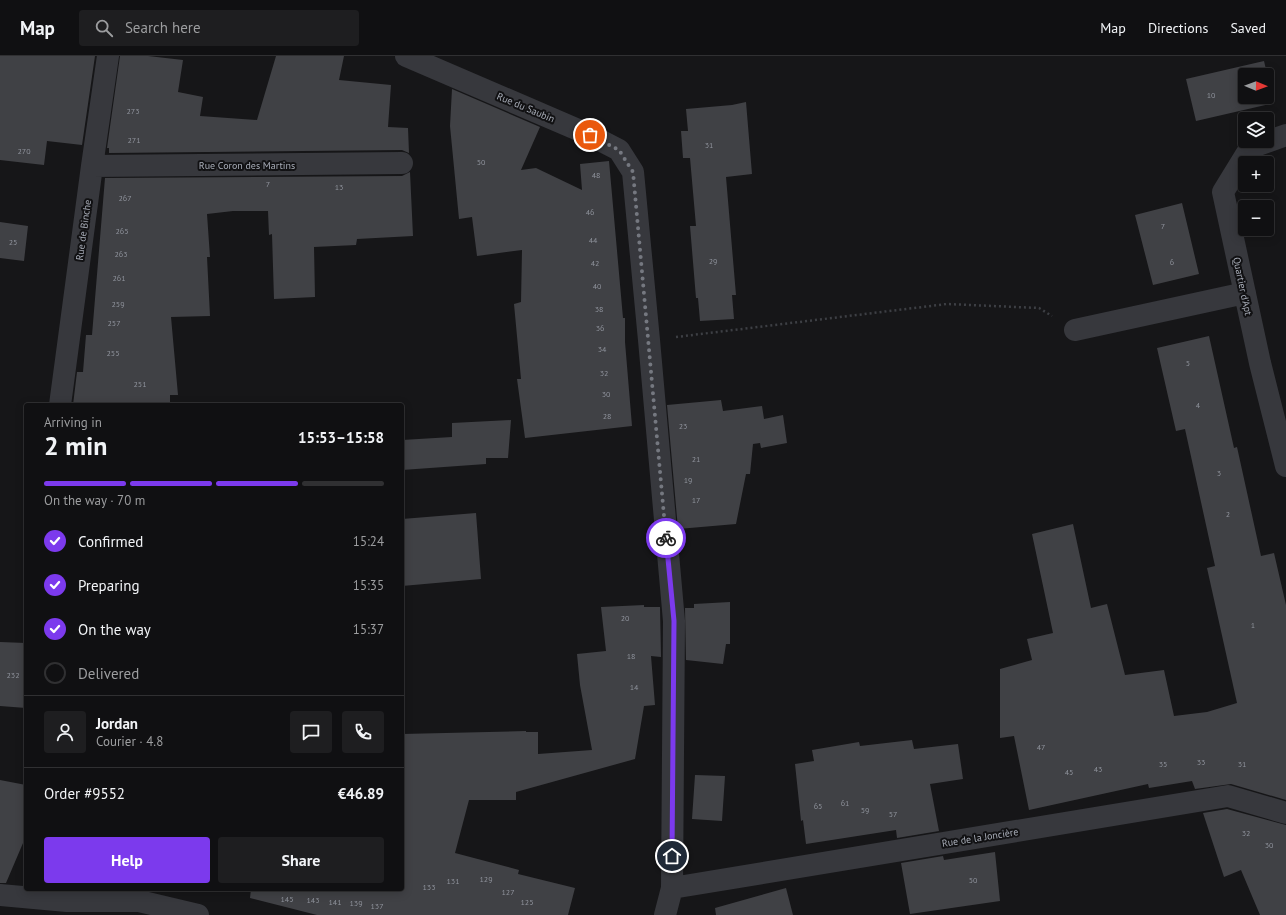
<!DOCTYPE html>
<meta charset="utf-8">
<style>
:root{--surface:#101012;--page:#1e1e20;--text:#f1f3f6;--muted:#9c9d9f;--line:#303032;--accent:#7c3aed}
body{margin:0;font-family:"PT Sans",sans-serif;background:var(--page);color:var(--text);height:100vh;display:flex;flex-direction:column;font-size:15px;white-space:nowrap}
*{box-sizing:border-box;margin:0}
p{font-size:13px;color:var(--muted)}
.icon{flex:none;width:22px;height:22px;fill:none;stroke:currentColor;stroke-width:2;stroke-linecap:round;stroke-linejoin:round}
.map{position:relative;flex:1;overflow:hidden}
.details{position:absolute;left:24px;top:347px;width:380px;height:488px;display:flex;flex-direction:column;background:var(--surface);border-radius:4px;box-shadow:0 2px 10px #0003,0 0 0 1px var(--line)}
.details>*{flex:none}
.needle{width:26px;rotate:91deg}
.tools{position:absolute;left:1238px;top:12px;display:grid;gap:8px}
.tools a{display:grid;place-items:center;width:36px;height:36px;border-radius:4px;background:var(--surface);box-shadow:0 2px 10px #0003,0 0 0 1px var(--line);font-size:20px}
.pin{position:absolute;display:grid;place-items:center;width:34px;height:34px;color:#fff;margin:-17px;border:2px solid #fff;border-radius:50%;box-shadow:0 1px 4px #0007}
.courier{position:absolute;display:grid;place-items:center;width:40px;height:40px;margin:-20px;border:3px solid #7c3aed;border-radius:50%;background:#fff;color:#222;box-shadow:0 1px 5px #0007}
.headline em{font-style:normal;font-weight:700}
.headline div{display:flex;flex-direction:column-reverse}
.headline{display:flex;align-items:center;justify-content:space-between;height:68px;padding:0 20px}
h1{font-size:26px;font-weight:700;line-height:30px}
.bar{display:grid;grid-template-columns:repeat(4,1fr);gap:6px 4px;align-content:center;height:48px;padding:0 20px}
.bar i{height:5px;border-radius:3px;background:var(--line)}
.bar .on{background:var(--accent)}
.bar p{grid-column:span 4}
.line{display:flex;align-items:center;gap:10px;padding:0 20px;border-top:1px solid var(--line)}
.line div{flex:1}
.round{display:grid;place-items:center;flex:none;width:42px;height:42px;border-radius:4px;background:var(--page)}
ol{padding:0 20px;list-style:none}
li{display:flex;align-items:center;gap:12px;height:44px}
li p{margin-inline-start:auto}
li .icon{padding:4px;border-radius:50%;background:var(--accent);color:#fff;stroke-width:4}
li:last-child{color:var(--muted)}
li i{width:22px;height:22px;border:2px solid var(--line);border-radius:50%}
.button{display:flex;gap:8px;margin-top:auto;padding:8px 20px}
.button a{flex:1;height:46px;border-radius:4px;background:var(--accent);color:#fff;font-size:16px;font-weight:700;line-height:46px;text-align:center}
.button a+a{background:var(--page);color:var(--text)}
header{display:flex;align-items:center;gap:24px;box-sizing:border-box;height:56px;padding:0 20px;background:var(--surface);border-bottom:1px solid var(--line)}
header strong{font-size:19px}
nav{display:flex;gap:22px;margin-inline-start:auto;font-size:14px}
.search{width:280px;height:36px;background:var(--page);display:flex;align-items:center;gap:10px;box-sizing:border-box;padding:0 14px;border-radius:4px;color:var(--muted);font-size:15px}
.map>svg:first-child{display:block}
</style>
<header>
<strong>Map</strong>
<div class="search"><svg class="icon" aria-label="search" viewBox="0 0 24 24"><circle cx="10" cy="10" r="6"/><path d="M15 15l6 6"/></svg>Search here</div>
<nav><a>Map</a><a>Directions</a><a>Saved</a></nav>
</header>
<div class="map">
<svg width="1286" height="859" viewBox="0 0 1286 859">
<rect width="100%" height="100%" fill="#161618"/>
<path fill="#404145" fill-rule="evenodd" d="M 0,0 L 95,0 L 82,89 L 47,85 L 44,109 L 0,104 Z
M 120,0 L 148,0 L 183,4 L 178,36 L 203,41 L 200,60 L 257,64 L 276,0 L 344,0 L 339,24 L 391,29 L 388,71 L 408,72 L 409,97 L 402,94 L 109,97 L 109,92 L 107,92 Z
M 1264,5 L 1274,47 L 1196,65 L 1186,23 ZM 1245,19 L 1267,19 L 1267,41 L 1245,41 Z
M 452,33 L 540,71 L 521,114 L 536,112 L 582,134 L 580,108 L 609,105 L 623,262 L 625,262 L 625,286 L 632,370 L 525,382 L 517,323 L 521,323 L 514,248 L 521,246 L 522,194 L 477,200 L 472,161 L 459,163 L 450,70 Z
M 746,46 L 752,118 L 726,121 L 736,239 L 732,239 L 734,263 L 700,265 L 698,242 L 696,242 L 690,170 L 696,170 L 690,102 L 683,102 L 681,75 L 688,75 L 686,53 L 732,49 Z
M 410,116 L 413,180 L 357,183 L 356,189 L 314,191 L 315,241 L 274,243 L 272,178 L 269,179 L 268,155 L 233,155 L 207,158 L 210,201 L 207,201 L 210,260 L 171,261 L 178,339 L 170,339 L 170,349 L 73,349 L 77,316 L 83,316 L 86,279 L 92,279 L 105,122 L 402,120 Z
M 1182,147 L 1199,218 L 1153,229 L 1135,159 Z
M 0,166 L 28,170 L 24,205 L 0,202 Z
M 1209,280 L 1234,392 L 1237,391 L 1261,500 L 1274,497 L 1286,549 L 1286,744 L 1231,728 L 1195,733 L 1192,725 L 1149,732 L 1148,728 L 1029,754 L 1014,680 L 1000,682 L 1000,613 L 1032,604 L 1027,583 L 1053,577 L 1032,478 L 1073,468 L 1091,552 L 1107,548 L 1125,619 L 1164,614 L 1174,660 L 1207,656 L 1237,647 L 1207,512 L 1215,510 L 1185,373 L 1176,375 L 1157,292 Z
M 721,344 L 723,355 L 762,350 L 764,363 L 783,359 L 787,387 L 761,392 L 760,387 L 753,388 L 750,418 L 746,418 L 736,468 L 678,473 L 667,349 Z
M 511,364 L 508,402 L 486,402 L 486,408 L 402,414 L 402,384 L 452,381 L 452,367 Z
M 476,457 L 481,523 L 402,530 L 402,463 Z
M 730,546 L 730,588 L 726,588 L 723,608 L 686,604 L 685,552 L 694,552 L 694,548 Z
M 644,549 L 644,551 L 660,551 L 661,601 L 651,600 L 655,649 L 644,650 L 635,703 L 516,736 L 516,744 L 469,744 L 455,797 L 519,814 L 518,818 L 575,832 L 568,859 L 317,859 L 250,842 L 251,833 L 402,833 L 402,678 L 526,675 L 526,676 L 538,676 L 538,698 L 592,694 L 580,629 L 577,598 L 606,595 L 601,551 Z
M 0,586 L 26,587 L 26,652 L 0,650 Z
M 912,684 L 914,693 L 958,688 L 963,723 L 930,728 L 939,775 L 897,782 L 896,774 L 806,788 L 803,764 L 801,765 L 795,708 L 814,705 L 812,694 L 859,686 L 860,690 Z
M 695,719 L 725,720 L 722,765 L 692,763 Z
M 0,724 L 26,729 L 26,780 L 6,827 L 0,827 Z
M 1227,753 L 1286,769 L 1286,859 L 1260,859 L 1241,814 L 1224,821 L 1203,757 Z
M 995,796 L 1000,845 L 910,858 L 901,807 L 943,800 L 944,804 Z
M 786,832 L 793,859 L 716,859 L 715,852 Z"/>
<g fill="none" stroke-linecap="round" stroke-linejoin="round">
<path stroke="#3d3f44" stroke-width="2.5" stroke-dasharray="2 3" stroke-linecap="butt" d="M 676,281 L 947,248 L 1039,252 L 1052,260"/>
<path stroke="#37383d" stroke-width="22" d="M 406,0 L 590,79 L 619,94 L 633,116 L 649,284 L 674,565 L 672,832 L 665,859
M 1286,79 L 1250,92 L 1223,136 L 1260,307 L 1286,410
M 92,110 L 402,107
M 1075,274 L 1245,237
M 60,349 L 92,110 L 108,0
M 672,832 L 1228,740 L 1286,757
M 0,839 L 67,845 L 139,845 L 198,859"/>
</g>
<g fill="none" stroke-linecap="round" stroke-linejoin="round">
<path stroke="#757880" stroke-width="4" stroke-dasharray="0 7.2" d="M 590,79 L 619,94 L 633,116 L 666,482"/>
<path stroke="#7c3aed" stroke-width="5" d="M 666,482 L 674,565 L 672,800"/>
</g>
<g text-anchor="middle" stroke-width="4" stroke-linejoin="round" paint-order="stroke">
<g font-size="8" fill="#8e929b">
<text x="1211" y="42">10</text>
<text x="133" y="58">273</text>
<text x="134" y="87">271</text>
<text x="709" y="92">31</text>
<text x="24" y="98">270</text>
<text x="481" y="109">50</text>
<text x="596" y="122">48</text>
<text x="268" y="131">7</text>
<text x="339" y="134">13</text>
<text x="125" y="145">267</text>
<text x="590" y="159">46</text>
<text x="1163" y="173">7</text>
<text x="122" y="178">265</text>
<text x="593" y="187">44</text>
<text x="13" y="189">25</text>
<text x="121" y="201">263</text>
<text x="713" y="208">29</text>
<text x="1172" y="209">6</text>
<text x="595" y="210">42</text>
<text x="119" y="225">261</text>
<text x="597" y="233">40</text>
<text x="118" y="251">259</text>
<text x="599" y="256">38</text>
<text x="114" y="270">257</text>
<text x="600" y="275">36</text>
<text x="602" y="296">34</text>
<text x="113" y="300">255</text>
<text x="1188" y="310">5</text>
<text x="604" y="320">32</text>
<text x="140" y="331">251</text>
<text x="606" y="341">30</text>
<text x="1198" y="352">4</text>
<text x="607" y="363">28</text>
<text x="683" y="373">23</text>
<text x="696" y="406">21</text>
<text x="1219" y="420">3</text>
<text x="688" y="427">19</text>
<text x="696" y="447">17</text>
<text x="1228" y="461">2</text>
<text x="625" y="565">20</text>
<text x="1253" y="572">1</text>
<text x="631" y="603">18</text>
<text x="13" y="622">232</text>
<text x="634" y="634">14</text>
<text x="1041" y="694">47</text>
<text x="1201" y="709">33</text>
<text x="1163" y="711">35</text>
<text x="1242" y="711">31</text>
<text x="1098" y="716">43</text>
<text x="1069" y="719">45</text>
<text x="845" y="750">61</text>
<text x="818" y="753">65</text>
<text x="865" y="757">59</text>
<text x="893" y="761">57</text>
<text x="1246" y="780">32</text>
<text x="1269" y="792">30</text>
<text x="486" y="826">129</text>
<text x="973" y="827">50</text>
<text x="453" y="828">131</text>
<text x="429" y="834">133</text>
<text x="508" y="839">127</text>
<text x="287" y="846">145</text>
<text x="313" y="847">143</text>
<text x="335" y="849">141</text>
<text x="527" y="849">125</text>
<text x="356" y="850">139</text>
<text x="377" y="853">137</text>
</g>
<g font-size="10" fill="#a8adb8" stroke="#111113">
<text transform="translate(526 51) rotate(23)" y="4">Rue du Saubin</text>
<text x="247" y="113">Rue Coron des Martins</text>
<text transform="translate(83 174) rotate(-82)" y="4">Rue de Binche</text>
<text transform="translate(1243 230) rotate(78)" y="4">Quartier d'Apt</text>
<text transform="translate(980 781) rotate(-9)" y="4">Rue de la Joncière</text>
</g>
</g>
</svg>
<div class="tools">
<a><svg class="needle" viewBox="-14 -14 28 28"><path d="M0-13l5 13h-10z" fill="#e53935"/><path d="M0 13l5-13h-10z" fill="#9c9d9f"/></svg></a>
<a><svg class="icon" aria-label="layers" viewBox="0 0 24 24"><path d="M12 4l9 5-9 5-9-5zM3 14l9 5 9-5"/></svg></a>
<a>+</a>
<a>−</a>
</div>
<div class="pin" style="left:590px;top:79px;background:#ea580c"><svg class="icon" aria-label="bag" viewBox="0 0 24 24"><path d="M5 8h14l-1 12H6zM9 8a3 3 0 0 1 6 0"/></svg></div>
<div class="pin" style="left:672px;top:800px;background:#1f2937"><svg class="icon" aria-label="home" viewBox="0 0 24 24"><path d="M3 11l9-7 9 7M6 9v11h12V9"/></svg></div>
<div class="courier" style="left:666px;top:482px"><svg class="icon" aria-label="bike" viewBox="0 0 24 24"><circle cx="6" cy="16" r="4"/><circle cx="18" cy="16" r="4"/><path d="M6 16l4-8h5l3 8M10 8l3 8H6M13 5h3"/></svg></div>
<section class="details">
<div class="headline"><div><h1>2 min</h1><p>Arriving in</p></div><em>15:53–15:58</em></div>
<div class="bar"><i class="on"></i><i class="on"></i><i class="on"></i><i></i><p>On the way · 70 m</p></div>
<ol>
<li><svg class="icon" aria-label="check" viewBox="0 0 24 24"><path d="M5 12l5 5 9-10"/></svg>Confirmed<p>15:24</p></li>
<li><svg class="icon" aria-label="check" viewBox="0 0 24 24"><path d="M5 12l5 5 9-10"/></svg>Preparing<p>15:35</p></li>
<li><svg class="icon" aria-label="check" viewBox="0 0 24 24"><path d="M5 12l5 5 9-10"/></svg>On the way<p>15:37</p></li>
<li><i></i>Delivered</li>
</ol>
<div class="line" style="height:72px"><a class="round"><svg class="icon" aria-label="person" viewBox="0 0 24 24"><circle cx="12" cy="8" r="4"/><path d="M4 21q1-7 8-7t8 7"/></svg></a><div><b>Jordan</b><p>Courier · 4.8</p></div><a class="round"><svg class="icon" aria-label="chat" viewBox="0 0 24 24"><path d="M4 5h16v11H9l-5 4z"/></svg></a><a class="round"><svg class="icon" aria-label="phone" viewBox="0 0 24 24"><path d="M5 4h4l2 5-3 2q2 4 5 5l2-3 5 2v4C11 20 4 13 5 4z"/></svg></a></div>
<div class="line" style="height:52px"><div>Order #9552</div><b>€46.89</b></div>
<div class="button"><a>Help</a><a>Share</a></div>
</section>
</div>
